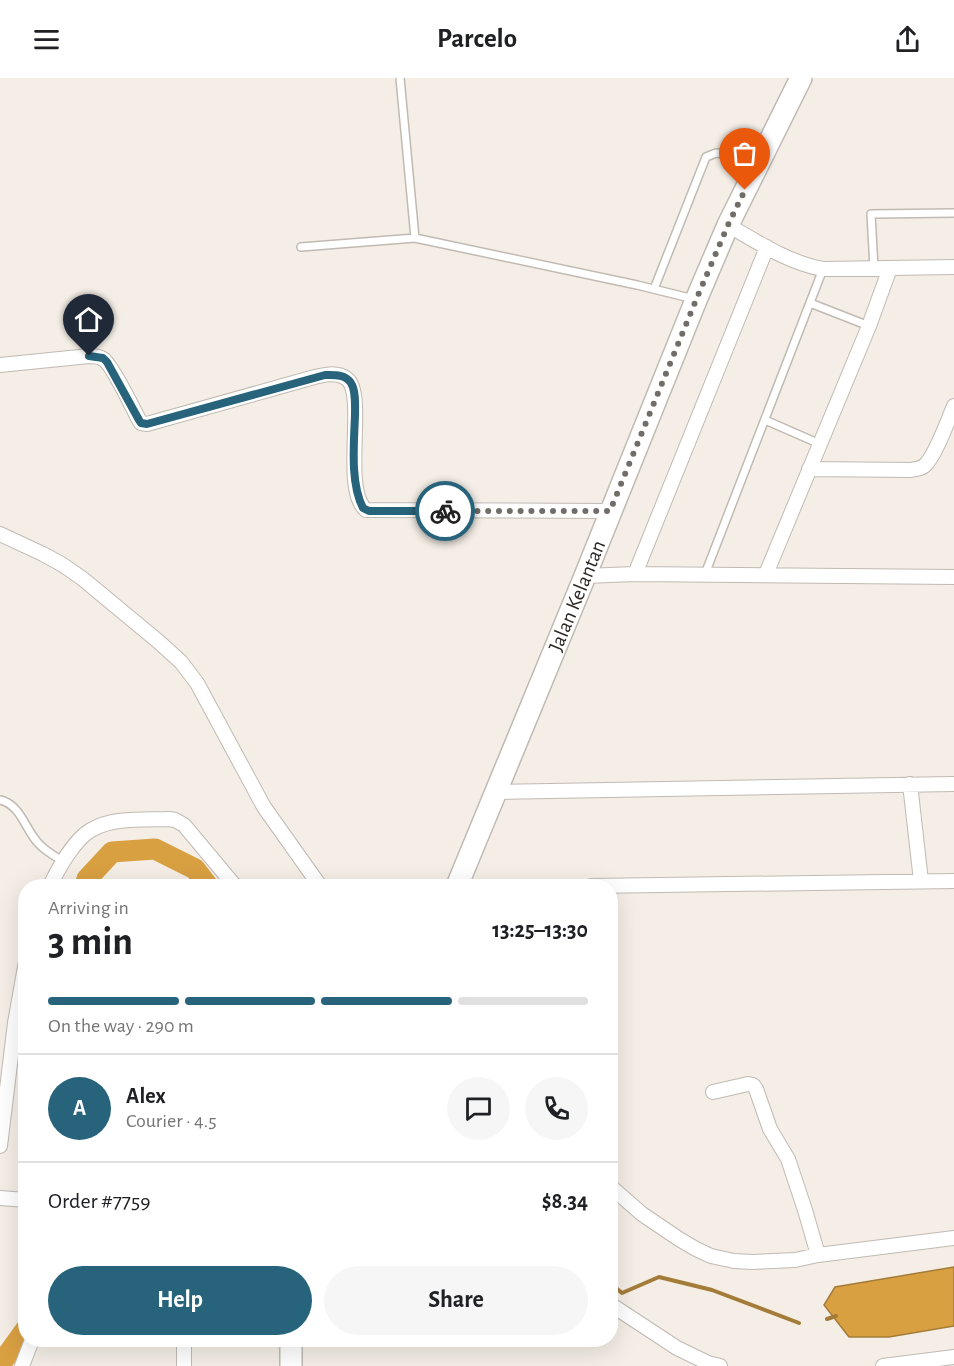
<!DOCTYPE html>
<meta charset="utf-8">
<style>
:root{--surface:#fff;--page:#f6f6f6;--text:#202124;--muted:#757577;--line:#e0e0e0;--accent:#27647b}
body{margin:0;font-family:"Alegreya Sans",sans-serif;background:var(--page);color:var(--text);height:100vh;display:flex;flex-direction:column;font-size:22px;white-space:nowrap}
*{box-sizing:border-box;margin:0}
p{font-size:20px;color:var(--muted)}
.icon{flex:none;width:33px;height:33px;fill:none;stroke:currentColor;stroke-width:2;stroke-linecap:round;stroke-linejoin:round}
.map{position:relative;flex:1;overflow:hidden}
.side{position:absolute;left:18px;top:801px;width:600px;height:468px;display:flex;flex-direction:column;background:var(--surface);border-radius:24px;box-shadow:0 6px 24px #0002}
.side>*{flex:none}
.pin{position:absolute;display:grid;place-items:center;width:51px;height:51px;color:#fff;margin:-62px -26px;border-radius:50% 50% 50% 0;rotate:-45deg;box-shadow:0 0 6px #0007}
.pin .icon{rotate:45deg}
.courier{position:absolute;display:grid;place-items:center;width:60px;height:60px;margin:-30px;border:4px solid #27647b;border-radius:50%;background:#fff;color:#222;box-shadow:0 2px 8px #0007}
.head em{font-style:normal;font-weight:700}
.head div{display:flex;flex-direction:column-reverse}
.head{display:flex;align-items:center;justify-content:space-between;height:102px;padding:0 30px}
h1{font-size:39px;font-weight:700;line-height:45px}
.bar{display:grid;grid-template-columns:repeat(4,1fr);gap:9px 6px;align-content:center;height:72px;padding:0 30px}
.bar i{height:8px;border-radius:4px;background:var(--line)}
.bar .active{background:var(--accent)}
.bar p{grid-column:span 4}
.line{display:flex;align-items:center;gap:15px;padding:0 30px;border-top:2px solid var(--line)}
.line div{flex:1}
.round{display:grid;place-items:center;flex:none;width:63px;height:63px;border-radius:32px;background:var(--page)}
.action{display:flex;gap:12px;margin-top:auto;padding:12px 30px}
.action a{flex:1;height:69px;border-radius:36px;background:var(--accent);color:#fff;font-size:24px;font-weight:700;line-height:69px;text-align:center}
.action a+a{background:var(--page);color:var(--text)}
header{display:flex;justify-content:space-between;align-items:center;height:78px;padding:0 30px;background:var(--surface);font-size:27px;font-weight:700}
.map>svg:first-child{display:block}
</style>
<header><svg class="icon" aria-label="menu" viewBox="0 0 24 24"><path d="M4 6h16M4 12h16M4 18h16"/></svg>Parcelo<svg class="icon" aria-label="share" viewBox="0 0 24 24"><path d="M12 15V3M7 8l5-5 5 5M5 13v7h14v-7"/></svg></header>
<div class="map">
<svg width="954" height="1288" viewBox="0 0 954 1288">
<rect width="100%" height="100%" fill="#f4eee6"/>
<path fill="#d9a042" stroke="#a47c39" stroke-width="1.5" d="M 954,1189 L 954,1248 L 889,1259 L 849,1259 L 824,1227 L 835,1209 Z"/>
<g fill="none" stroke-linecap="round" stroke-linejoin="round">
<path stroke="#a47c39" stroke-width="4" d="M 610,1205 L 622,1215 L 659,1199 L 712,1212 L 799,1245
M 827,1241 L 836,1238"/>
<path stroke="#d9a042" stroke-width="21" d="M 85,808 L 87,801 L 112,774 L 155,771 L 195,791 L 208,808
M 0,1287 L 26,1251"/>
<g stroke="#c0bab3" stroke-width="10">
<path id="service" d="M 400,0 L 415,160 L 637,207 L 694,221
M 301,169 L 415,160
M 874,190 L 871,136 L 954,135
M 654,211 L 706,79 L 716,75 L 758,77
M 810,225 L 869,248
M 765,342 L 820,366
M 705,496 L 823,191
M 0,722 C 22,727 25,753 40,767 C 47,774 56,779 64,784"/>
</g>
<g stroke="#c0bab3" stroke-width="16">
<path id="minor" d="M 728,147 C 757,164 789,185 823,191 L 954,189
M 0,287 L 89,278 C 94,278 99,278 103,281 C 111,285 134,332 139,342 L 141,345 L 147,346 L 311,300 C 322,297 337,293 347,301 C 367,316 341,412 366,432 L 610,433
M 809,391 L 911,392 C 916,391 920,391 924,388 C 935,379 948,342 954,328
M 0,456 L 43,476 L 63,487 L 83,501 L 159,564 L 181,584 L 197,605 L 264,729 L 320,808
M 635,496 L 767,169
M 766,496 L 869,248 L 890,190
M 585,498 L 635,496 L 954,499
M 910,706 L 921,803
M 497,714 L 954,706
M 50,808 C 58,791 74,762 91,752 C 113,739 144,742 169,741 L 175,742 L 184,747 L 235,808
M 591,808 L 954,803
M 713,1014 L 748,1006 L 753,1007 L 756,1011 L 770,1051 L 788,1081 L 805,1132 L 818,1177
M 0,1068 L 15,945 L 26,883
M 610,1108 L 642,1136 L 679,1161 L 696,1171 L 711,1178 L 734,1183 L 753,1184 L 795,1182 L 818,1177 L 954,1160
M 0,1120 L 26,1122
M 610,1226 L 677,1270 L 708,1285 L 720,1288
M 184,1262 L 184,1288
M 22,1288 L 32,1262
M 883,1288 L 954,1279"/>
</g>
<g stroke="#c0bab3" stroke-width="24">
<g id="trunk">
<path id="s1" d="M 457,808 L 585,498 L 696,222 L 728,147 L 801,0"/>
<path d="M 291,1262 L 291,1288"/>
</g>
</g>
<use href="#service" stroke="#fff" stroke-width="7"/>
<use href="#minor" stroke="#fff" stroke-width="14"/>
<use href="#trunk" stroke="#fff" stroke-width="21"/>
</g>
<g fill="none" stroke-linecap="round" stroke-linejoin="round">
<path stroke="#716d68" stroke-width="6" stroke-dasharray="0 10.8" d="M 445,433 L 610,433 L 696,222 L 728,147 L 745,112"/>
<path stroke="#27647b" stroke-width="8" d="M 89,278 L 103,280 L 107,284 L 139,342 L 141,345 L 147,346 L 325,297 C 334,297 345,296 351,305 C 356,313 355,327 355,337 C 354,365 350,405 363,430 L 369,433 L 445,433"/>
</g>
<g text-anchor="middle" stroke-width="4.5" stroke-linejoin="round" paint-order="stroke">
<g font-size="21" fill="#2a2724" stroke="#f4eee6">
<text dy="7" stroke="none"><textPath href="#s1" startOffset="314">Jalan Kelantan</textPath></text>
</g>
</g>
</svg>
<div class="pin" style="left:745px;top:112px;background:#ea580c"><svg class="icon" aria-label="bag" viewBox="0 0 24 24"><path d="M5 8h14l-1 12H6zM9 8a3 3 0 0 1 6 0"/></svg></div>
<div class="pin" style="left:89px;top:278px;background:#1f2937"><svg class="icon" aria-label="home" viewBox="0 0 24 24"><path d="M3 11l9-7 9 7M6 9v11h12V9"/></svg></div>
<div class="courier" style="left:445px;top:433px"><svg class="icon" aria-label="bike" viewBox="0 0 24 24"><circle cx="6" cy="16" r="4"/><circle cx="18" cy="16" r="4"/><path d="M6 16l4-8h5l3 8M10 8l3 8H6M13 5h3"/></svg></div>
<section class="side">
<div class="head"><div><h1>3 min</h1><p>Arriving in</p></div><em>13:25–13:30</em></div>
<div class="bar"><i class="active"></i><i class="active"></i><i class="active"></i><i></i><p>On the way · 290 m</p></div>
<div class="line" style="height:108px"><b class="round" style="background:var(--accent);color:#fff">A</b><div><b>Alex</b><p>Courier · 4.5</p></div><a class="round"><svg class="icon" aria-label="chat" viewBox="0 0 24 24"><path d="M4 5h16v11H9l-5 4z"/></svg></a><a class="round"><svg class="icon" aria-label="phone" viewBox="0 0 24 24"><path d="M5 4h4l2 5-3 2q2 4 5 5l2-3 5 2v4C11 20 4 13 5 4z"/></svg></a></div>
<div class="line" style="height:78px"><div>Order #7759</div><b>$8.34</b></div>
<div class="action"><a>Help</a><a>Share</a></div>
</section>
</div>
